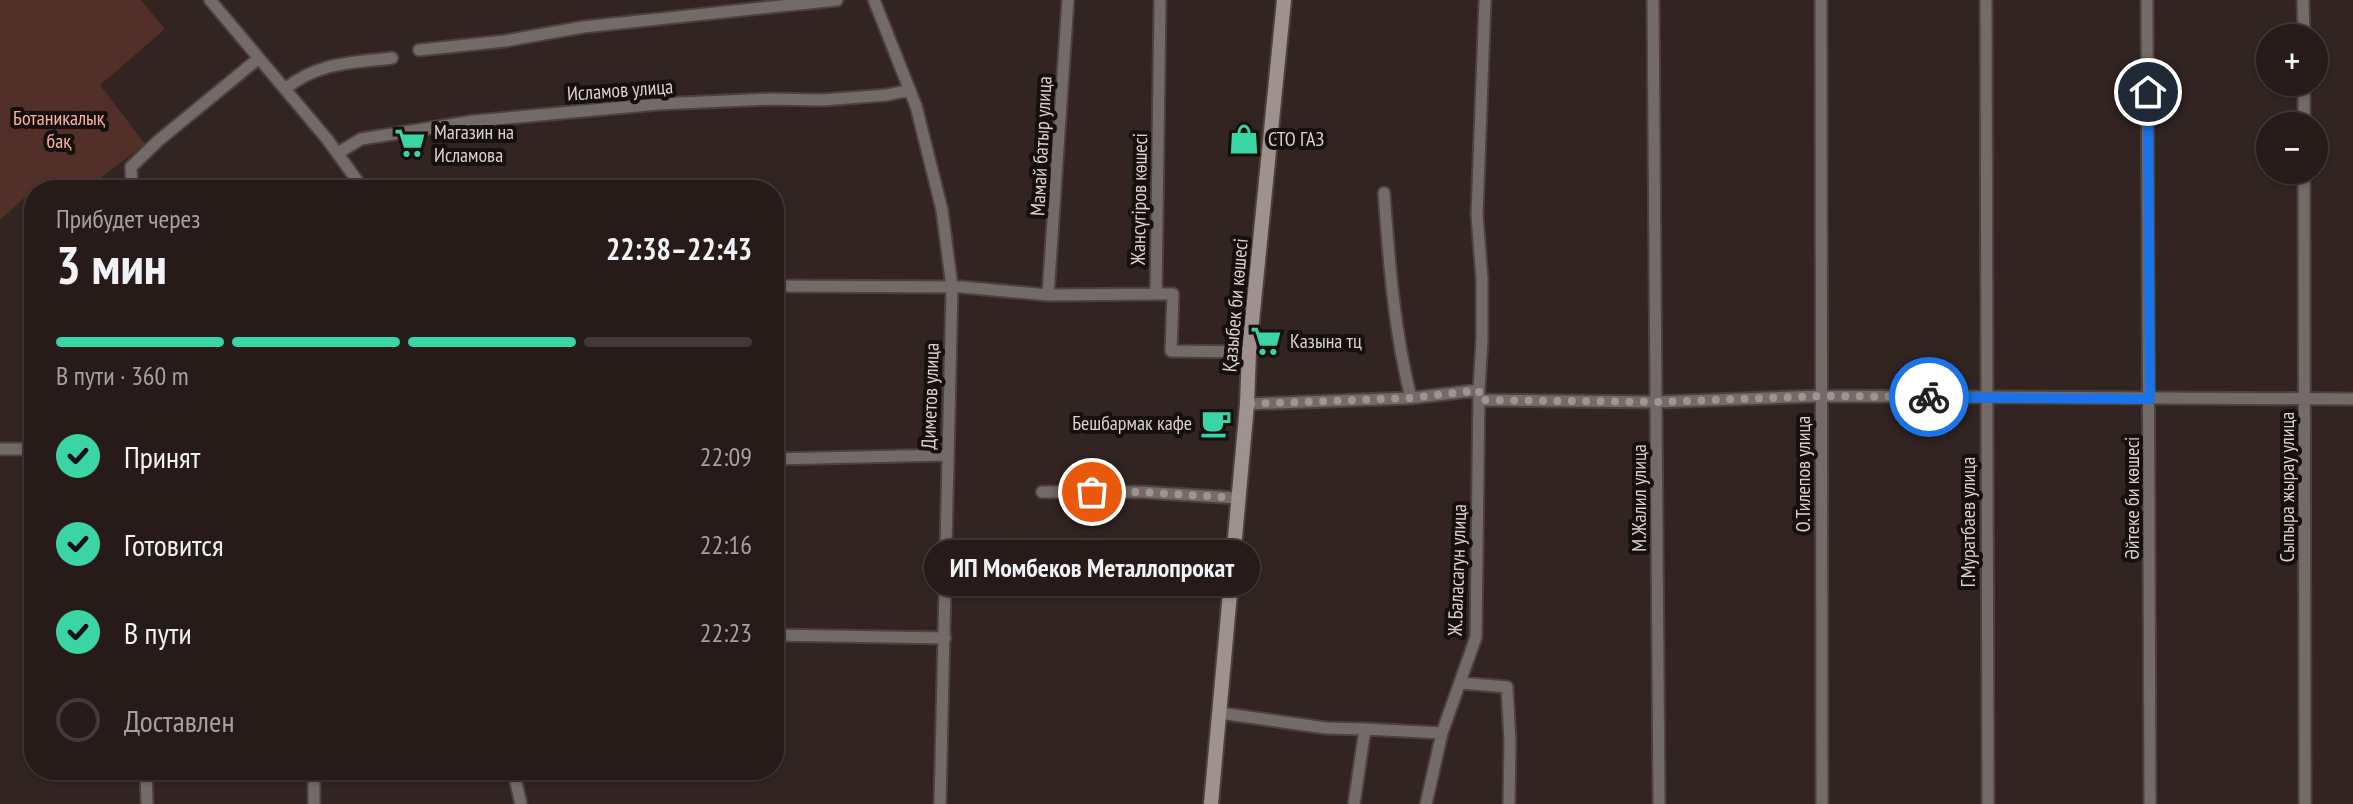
<!DOCTYPE html>
<html lang="ru">
<meta charset="utf-8">
<style>
:root{--surface:#261b19;--page:#322826;--text:#f1f3f6;--muted:#a4a1a2;--line:#423938;--accent:#3bd4a4}
body{margin:0;font-family:"PT Sans Narrow",sans-serif;background:var(--page);color:var(--text);height:100vh;display:flex;flex-direction:column;font-size:30px;white-space:nowrap}
*{box-sizing:border-box;margin:0}
p{font-size:26px;color:var(--muted)}
.icon{flex:none;width:44px;height:44px;fill:none;stroke:currentColor;stroke-width:2;stroke-linecap:round;stroke-linejoin:round}
.map{position:relative;flex:1;overflow:hidden}
.sheet{position:absolute;left:24px;top:180px;width:760px;height:600px;display:flex;flex-direction:column;background:var(--surface);border-radius:32px;box-shadow:0 2px 6px #0004,0 0 0 2px var(--line)}
.sheet>*{flex:none}
.tools{position:absolute;left:2256px;top:24px;display:grid;gap:16px}
.tools a{display:grid;place-items:center;width:72px;height:72px;border-radius:50%;background:var(--surface);box-shadow:0 2px 6px #0004,0 0 0 2px var(--line);font-size:40px}
.pin{position:absolute;display:grid;place-items:center;width:68px;height:68px;color:#fff;margin:-34px;border:4px solid #fff;border-radius:50%;box-shadow:0 2px 8px #0007}
.courier{position:absolute;display:grid;place-items:center;width:80px;height:80px;margin:-40px;border:6px solid #1a73e8;border-radius:50%;background:#fff;color:#222;box-shadow:0 2px 10px #0007}
.bubble{position:absolute;height:56px;border-radius:28px;background:var(--surface);box-shadow:0 2px 6px #0004,0 0 0 2px var(--line);font-size:26px;font-weight:700;line-height:56px;text-align:center}
.headline em{font-style:normal;font-weight:700}
.headline div{display:flex;flex-direction:column-reverse}
.headline{display:flex;align-items:center;justify-content:space-between;height:136px;padding:0 32px}
h1{font-size:52px;font-weight:700;line-height:60px}
.bar{display:grid;grid-template-columns:repeat(4,1fr);gap:12px 8px;align-content:center;height:96px;padding:0 32px}
.bar i{height:10px;border-radius:6px;background:var(--line)}
.bar .on{background:var(--accent)}
.bar p{grid-column:span 4}
ol{padding:0 32px;list-style:none}
li{display:flex;align-items:center;gap:24px;height:88px}
li p{margin-inline-start:auto}
li .icon{padding:8px;border-radius:50%;background:var(--accent);color:#111;stroke-width:4}
li:last-child{color:var(--muted)}
li i{width:44px;height:44px;border:4px solid var(--line);border-radius:50%}
.map>svg:first-child{display:block}
</style>
<div class="map">
<svg width="2353" height="804" viewBox="0 0 2353 804">
<rect width="100%" height="100%" fill="#322421"/>
<path fill="#522f28" d="M 0,0 L 141,0 L 165,29 L 100,85 L 145,144 L 85,190 L 33,190 L 0,220 Z"/>
<g fill="none" stroke-linecap="round" stroke-linejoin="round">
<g stroke="#4d403d" stroke-width="15">
<path id="street" d="M 210,0 L 327,139 L 364,190
M 874,0 L 916,106 L 942,210 L 952,287 L 940,804
M 1160,0 L 1156,294 L 1173,294 L 1171,351 L 1249,352
M 1653,0 L 1659,804
M 1821,0 L 1822,804
M 1986,0 L 1988,804
M 2147,0 L 2150,804
M 2303,0 L 2304,38
M 419,50 L 505,41 L 583,27 L 837,0
M 2304,82 L 2304,126
M 285,89 C 318,62 351,63 392,58
M 338,153 L 361,139 L 474,121 L 659,104 L 771,99 L 822,100 L 887,95 L 910,90
M 2304,170 L 2305,804
M 132,190 L 131,167 L 158,141 L 259,58
M 1384,193 C 1389,261 1394,331 1411,398 L 1479,390
M 774,286 L 962,287 L 1048,295 L 1156,294
M 1048,295 L 1068,0
M 1479,400 L 1657,402 L 1821,396 L 2353,399
M 1247,404 L 1411,398
M 0,449 L 34,449
M 774,459 L 946,455
M 1042,492 L 1141,492 L 1238,498
M 774,635 L 945,638
M 1461,683 L 1507,687 L 1510,741 L 1509,804
M 1220,713 L 1326,728 L 1365,729 L 1354,804
M 1365,729 L 1442,733
M 146,770 L 147,804
M 314,770 L 314,804
M 513,770 L 521,804
M 1426,804 L 1442,733 L 1476,637 L 1479,390 L 1482,339 L 1482,279 L 1477,215 L 1485,0"/>
</g>
<g stroke="#4d403d" stroke-width="18">
<path id="secondary" d="M 1211,804 L 1247,404 L 1249,352 L 1284,0"/>
</g>
<use href="#street" stroke="#736b69" stroke-width="11"/>
<use href="#secondary" stroke="#9e918e" stroke-width="14"/>
</g>
<g fill="none" stroke-linecap="round" stroke-linejoin="round">
<path stroke="#a09492" stroke-width="8" stroke-dasharray="0 14.4" d="M 1092,492 L 1141,492 L 1238,498 L 1247,404 L 1411,398 L 1479,390 L 1479,400 L 1657,402 L 1821,396 L 1929,397"/>
<path stroke="#1a73e8" stroke-width="10" d="M 1929,397 L 2150,399 L 2148,92"/>
</g>
<defs>
<g id="shop-bare" transform="scale(2.4)"><path d="M-5-2.5h2.3a2.7 3.5 0 0 1 5.4 0H5L5.5 6h-11ZM-1.5-2.5h3a1.5 2.3 0 0 0-3 0Z" fill="#3bd4a4" stroke="#150f0d" stroke-width="2.5" paint-order="stroke"/></g>
<g id="supermarket-bare" transform="scale(2.4)"><path d="M-6-5.5h2.5l.6 2H6L4.5 2H-2.5L-4.4-4H-6ZM-1.5 3.2a1.3 1.3 0 1 0 .1 0ZM3 3.2a1.3 1.3 0 1 0 .1 0Z" fill="#3bd4a4" stroke="#150f0d" stroke-width="2.5" paint-order="stroke"/></g>
<g id="cafe-bare" transform="scale(2.4)"><path d="M-5.5-4.5H6V0H3Q3 3.5 0 3.5H-2.5Q-5.5 3.5-5.5 0ZM3-3.2v2h1.7v-2ZM-6 4.5H4V6H-6Z" fill="#3bd4a4" stroke="#150f0d" stroke-width="2.5" paint-order="stroke"/></g>
</defs>
<g fill-rule="evenodd">
<use href="#shop-bare" x="1244" y="139"/>
<use href="#supermarket-bare" x="410" y="143"/>
<use href="#supermarket-bare" x="1266" y="341"/>
<use href="#cafe-bare" x="1216" y="423"/>
</g>
<g text-anchor="middle" stroke-width="8" stroke-linejoin="round" paint-order="stroke">
<g font-size="20" fill="#dcd1cf" stroke="#150f0d">
<text transform="translate(620 90) rotate(-4)" y="7">Исламов улица</text>
<text transform="translate(1041 146) rotate(-87)" y="7">Мамай батыр улица</text>
<text transform="translate(1139 199) rotate(-89)" y="7">Жансүгіров көшесі</text>
<text transform="translate(1235 305) rotate(-85)" y="7">Қазыбек би көшесі</text>
<text transform="translate(930 396) rotate(-88)" y="7">Диметов улица</text>
<text transform="translate(1803 474) rotate(-90)" y="7">О.Тилепов улица</text>
<text transform="translate(2287 487) rotate(-90)" y="7">Сыпыра жырау улица</text>
<text transform="translate(1639 498) rotate(-90)" y="7">М.Жалил улица</text>
<text transform="translate(2132 498) rotate(-90)" y="7">Әйтеке би көшесі</text>
<text transform="translate(1968 522) rotate(-90)" y="7">Г.Муратбаев улица</text>
<text transform="translate(1457 570) rotate(-88)" y="7">Ж.Баласагун улица</text>
</g>
<g font-size="20" fill="#ffb2a2" stroke="#150f0d">
<text x="59" y="125">Ботаникалық<tspan x="59" dy="23">бақ</tspan></text>
</g>
<g font-size="20" fill="#dcd1cf" stroke="#150f0d" text-anchor="start">
<text x="434" y="139">Магазин на<tspan x="434" dy="23">Исламова</tspan></text>
<text x="1268" y="146">СТО ГАЗ</text>
<text x="1290" y="348">Казына тц</text>
<text x="1192" y="430" text-anchor="end">Бешбармак кафе</text>
</g>
</g>
</svg>
<div class="tools">
<a>+</a>
<a>−</a>
</div>
<div class="pin" style="left:1092px;top:492px;background:#ea580c"><svg class="icon" aria-label="bag" viewBox="0 0 24 24"><path d="M5 8h14l-1 12H6zM9 8a3 3 0 0 1 6 0"/></svg></div>
<div class="pin" style="left:2148px;top:92px;background:#1f2937"><svg class="icon" aria-label="home" viewBox="0 0 24 24"><path d="M3 11l9-7 9 7M6 9v11h12V9"/></svg></div>
<div class="courier" style="left:1929px;top:397px"><svg class="icon" aria-label="bike" viewBox="0 0 24 24"><circle cx="6" cy="16" r="4"/><circle cx="18" cy="16" r="4"/><path d="M6 16l4-8h5l3 8M10 8l3 8H6M13 5h3"/></svg></div>
<div class="bubble" style="left:924px;top:540px;width:336px">ИП Момбеков Металлопрокат</div>
<section class="sheet">
<div class="headline"><div><h1>3 мин</h1><p>Прибудет через</p></div><em>22:38–22:43</em></div>
<div class="bar"><i class="on"></i><i class="on"></i><i class="on"></i><i></i><p>В пути · 360 m</p></div>
<ol>
<li><svg class="icon" aria-label="check" viewBox="0 0 24 24"><path d="M5 12l5 5 9-10"/></svg>Принят<p>22:09</p></li>
<li><svg class="icon" aria-label="check" viewBox="0 0 24 24"><path d="M5 12l5 5 9-10"/></svg>Готовится<p>22:16</p></li>
<li><svg class="icon" aria-label="check" viewBox="0 0 24 24"><path d="M5 12l5 5 9-10"/></svg>В пути<p>22:23</p></li>
<li><i></i>Доставлен</li>
</ol>
</section>
</div>
